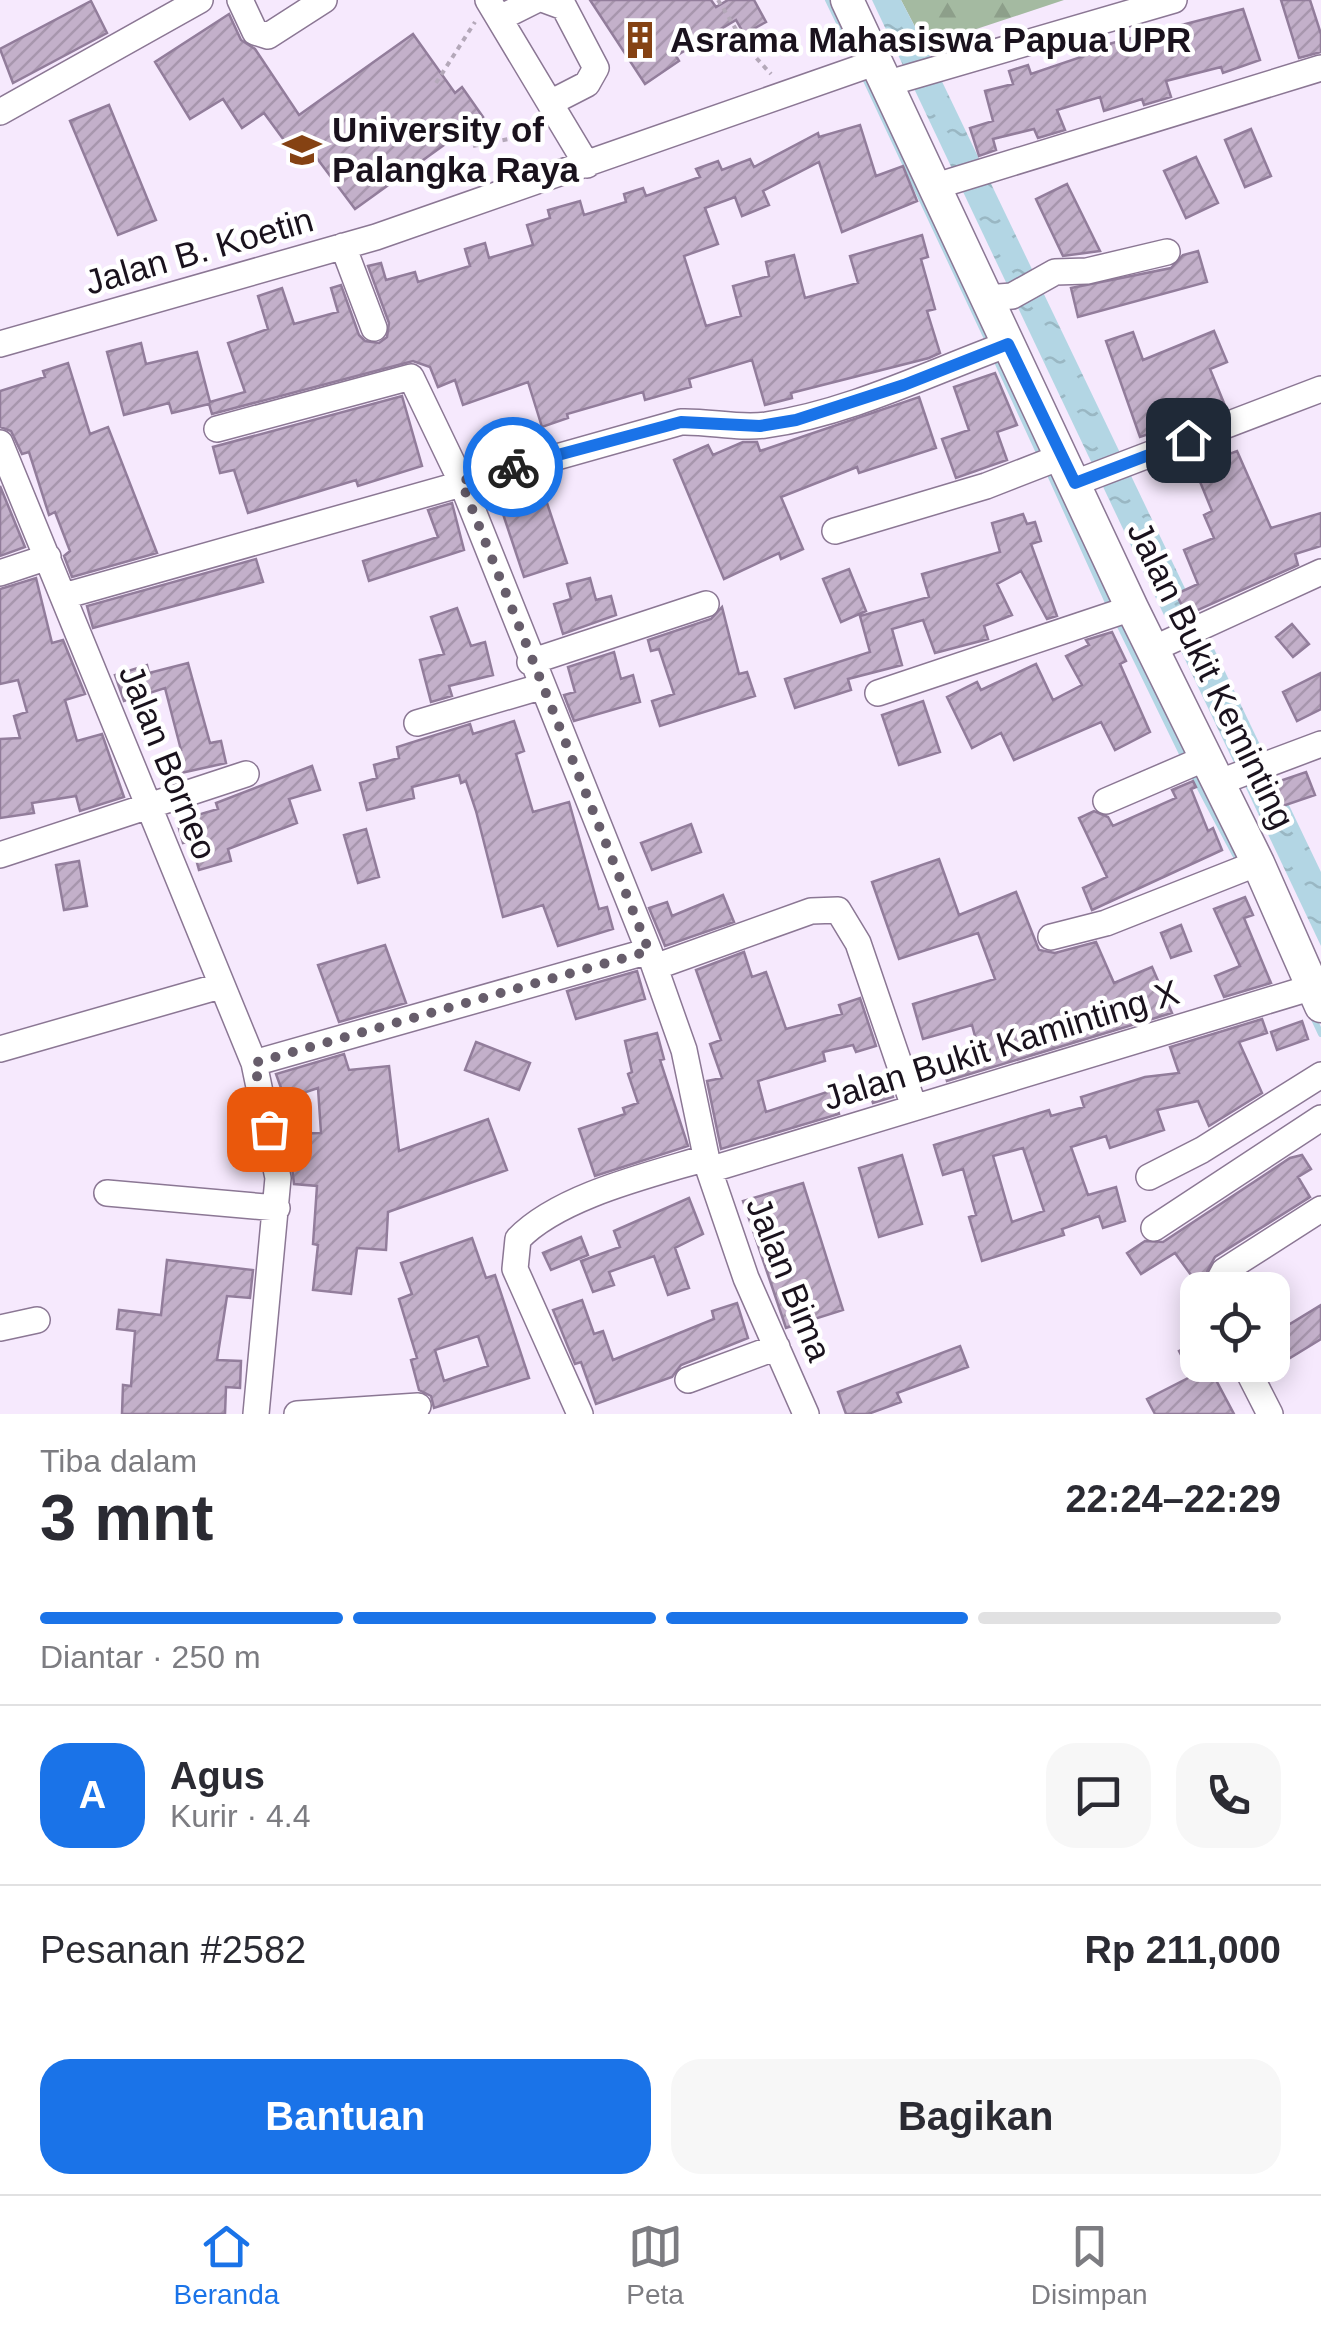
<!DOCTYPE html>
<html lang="id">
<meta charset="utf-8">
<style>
:root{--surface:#fff;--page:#f7f7f7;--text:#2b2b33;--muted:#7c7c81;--line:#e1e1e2;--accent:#1a73e8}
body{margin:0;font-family:Arial,sans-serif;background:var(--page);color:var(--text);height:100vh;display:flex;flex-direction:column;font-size:38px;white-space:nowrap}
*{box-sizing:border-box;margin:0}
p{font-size:32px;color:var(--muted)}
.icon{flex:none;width:55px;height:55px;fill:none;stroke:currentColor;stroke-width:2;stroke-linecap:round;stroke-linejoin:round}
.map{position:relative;height:1414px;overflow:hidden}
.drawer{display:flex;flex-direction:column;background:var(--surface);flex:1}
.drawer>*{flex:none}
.controls{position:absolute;left:1180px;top:1272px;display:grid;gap:20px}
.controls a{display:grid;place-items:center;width:110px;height:110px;border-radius:20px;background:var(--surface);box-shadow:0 5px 25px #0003;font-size:50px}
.pin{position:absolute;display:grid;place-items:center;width:85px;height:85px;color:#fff;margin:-42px;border-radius:20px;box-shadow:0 5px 15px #0006}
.courier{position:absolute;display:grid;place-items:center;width:100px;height:100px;margin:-50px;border:8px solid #1a73e8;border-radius:50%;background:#fff;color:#222;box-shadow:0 2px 12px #0007}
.summary em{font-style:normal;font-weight:600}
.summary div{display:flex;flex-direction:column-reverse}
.summary{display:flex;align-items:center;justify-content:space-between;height:170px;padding:0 40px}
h1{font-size:65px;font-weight:600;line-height:75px}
.bar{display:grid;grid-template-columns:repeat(4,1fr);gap:15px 10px;align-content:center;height:120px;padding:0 40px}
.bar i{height:12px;border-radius:8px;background:var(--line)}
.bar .selected{background:var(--accent)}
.bar p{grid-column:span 4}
.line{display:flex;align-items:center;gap:25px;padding:0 40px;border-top:2px solid var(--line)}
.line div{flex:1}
.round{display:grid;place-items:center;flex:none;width:105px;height:105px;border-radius:30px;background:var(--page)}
.action{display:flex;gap:20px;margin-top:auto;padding:20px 40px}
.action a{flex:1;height:115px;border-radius:30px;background:var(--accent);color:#fff;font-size:40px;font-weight:600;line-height:115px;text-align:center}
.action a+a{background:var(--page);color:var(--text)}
.menu{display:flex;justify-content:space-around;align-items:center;height:140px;border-top:2px solid var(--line);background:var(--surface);font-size:28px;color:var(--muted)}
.menu a{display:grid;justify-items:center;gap:5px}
.menu .selected{color:var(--accent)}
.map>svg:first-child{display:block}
</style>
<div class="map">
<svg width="1321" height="1414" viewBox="0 0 1321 1414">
<defs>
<pattern id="forest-firs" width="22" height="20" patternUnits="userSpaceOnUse" patternTransform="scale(2.5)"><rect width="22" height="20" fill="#a4baa1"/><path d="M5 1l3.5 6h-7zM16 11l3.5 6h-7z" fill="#8d9f8a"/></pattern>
<pattern id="water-ripples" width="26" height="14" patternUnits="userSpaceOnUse" patternTransform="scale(2.5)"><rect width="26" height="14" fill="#b3d6e4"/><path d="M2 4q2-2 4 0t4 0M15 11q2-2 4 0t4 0" fill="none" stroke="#99b7c3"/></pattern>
<pattern id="building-hatch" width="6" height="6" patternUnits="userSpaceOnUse" patternTransform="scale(2.5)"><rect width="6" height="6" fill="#c3b0ca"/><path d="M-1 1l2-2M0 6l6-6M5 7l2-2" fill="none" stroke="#a796ad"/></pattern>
</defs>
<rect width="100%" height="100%" fill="#f6e9fd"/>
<path fill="url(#forest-firs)" d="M 901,0 L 1064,0 L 925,46 Z"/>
<path fill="url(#water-ripples)" d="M 872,0 L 901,0 L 925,46 L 1321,872 L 1321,946 Z"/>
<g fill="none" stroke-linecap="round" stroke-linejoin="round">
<path stroke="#b3d6e4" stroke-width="6" d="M 828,0 L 858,62
M 863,74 L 989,343
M 994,355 L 1041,457
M 1047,468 L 1110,607
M 1116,618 L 1185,760
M 1191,771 L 1241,866
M 1313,1017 L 1321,1034"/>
</g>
<path fill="url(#building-hatch)" stroke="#927d9b" stroke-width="2.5" fill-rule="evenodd" d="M 590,0 L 711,0 L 716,7 L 728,0 L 754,0 L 766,22 L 744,34 L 736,20 L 676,56 L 679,61 L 645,84 Z
M 1281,0 L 1310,0 L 1321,34 L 1321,52 L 1299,58 Z
M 91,1 L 107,33 L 13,83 L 0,49 Z
M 1243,9 L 1260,60 L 1223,73 L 1221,67 L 1166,81 L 1171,97 L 1144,105 L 1142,99 L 1104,111 L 1100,97 L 1057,110 L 1065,130 L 1038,138 L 1034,129 L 993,139 L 996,150 L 979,156 L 970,128 L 993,121 L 985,91 L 1013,84 L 1009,71 L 1028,65 L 1031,74 L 1087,55 L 1085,50 Z
M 229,14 L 241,40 L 255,49 L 299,115 L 413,34 L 455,93 L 462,87 L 483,117 L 355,209 L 316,157 L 303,166 L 264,113 L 242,128 L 223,99 L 190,119 L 155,62 Z
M 109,105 L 156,220 L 118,235 L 70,121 Z
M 860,125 L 876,176 L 903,166 L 917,201 L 842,232 L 819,162 L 763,191 L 769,205 L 742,216 L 735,197 L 705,208 L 718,244 L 684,256 L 706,326 L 741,316 L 733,286 L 769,276 L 766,262 L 794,255 L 805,298 L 858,283 L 850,256 L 922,235 L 928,257 L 921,259 L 935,309 L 927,311 L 940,353 L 929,358 L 791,393 L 792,398 L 765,405 L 752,360 L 689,379 L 691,387 L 645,400 L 643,392 L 567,414 L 568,418 L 542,427 L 528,382 L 463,405 L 455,380 L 438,387 L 430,367 L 413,361 L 212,414 L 209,404 L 172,413 L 169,403 L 124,415 L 107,352 L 141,343 L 146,364 L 197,352 L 210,402 L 245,392 L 228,343 L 268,329 L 258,296 L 282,288 L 294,324 L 338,312 L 331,288 L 341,285 L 359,335 L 365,341 L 379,343 L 387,337 L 389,323 L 368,266 L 381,263 L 386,280 L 415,272 L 418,282 L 470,266 L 465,249 L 485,243 L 489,258 L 533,245 L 527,225 L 550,218 L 548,210 L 580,201 L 584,215 L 626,202 L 624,194 L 643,188 L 646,196 L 700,177 L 696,169 L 718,161 L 722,170 L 750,159 L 754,167 L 818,133 L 819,137 Z
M 1251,129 L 1271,176 L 1245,187 L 1225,140 Z
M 1196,157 L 1218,203 L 1186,218 L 1164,171 Z
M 1067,184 L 1100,251 L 1063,256 L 1036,199 Z
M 1198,251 L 1207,282 L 1078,317 L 1071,288 L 1171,268 L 1183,255 Z
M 1214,331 L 1227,362 L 1210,369 L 1226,408 L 1140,437 L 1106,341 L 1133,332 L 1143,360 Z
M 68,363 L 90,434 L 108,427 L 157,553 L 72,577 L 64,556 L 70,551 L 55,512 L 49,515 L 29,452 L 22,454 L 11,431 L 0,427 L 0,391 L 45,377 L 43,371 Z
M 995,373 L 1017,425 L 997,432 L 1007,460 L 956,478 L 942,439 L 969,430 L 954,387 Z
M 402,396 L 422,466 L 358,486 L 356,480 L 248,513 L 234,470 L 220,473 L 213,447 Z
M 919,397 L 936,448 L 859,473 L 857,467 L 781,497 L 803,549 L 781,559 L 779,553 L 724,579 L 674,460 L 708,445 L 713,455 L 743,442 L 757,442 L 760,451 Z
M 1237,451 L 1271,528 L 1321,513 L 1321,546 L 1295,554 L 1298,565 L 1187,615 L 1176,594 L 1198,584 L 1184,550 L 1214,538 L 1204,515 L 1212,511 L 1194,467 Z
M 0,486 L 25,547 L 0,556 Z
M 544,494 L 567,563 L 524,577 L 501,508 Z
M 452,503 L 464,550 L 369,581 L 363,561 L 438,537 L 428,510 Z
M 1023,514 L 1027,524 L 1035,522 L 1041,541 L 1031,544 L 1057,616 L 1047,619 L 1021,571 L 997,584 L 1012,615 L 984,626 L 988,639 L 935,653 L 923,620 L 892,629 L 902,665 L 848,679 L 851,690 L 795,708 L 785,679 L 870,652 L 860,616 L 929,597 L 922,574 L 1000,552 L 992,523 Z
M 256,559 L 263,582 L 93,628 L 87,606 Z
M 849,569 L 866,611 L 841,622 L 823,579 Z
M 36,578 L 52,643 L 63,640 L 85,694 L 65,700 L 77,741 L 102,734 L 124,797 L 80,811 L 76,796 L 32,803 L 34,813 L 0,818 L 0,739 L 20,738 L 14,716 L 27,712 L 18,680 L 0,684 L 0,589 Z
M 590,578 L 596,600 L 611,596 L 616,615 L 563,634 L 554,604 L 571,599 L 567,584 Z
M 722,607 L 739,674 L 747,672 L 755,696 L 660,726 L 652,701 L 674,694 L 659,649 L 651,651 L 648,640 L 711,619 Z
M 457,608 L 471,646 L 485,642 L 493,675 L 449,686 L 452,696 L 431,702 L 420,660 L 444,654 L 431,617 Z
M 1292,624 L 1309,644 L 1293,657 L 1276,637 Z
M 1112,632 L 1126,661 L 1120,664 L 1150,732 L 1115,750 L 1101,722 L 1014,760 L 1001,733 L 972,748 L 947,697 L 977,682 L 981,690 L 1036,664 L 1053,700 L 1082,685 L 1066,656 L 1089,645 L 1086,640 Z
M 614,652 L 621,679 L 633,675 L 640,702 L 574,721 L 564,695 L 575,692 L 568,667 Z
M 188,663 L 210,743 L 221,741 L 226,763 L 172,775 L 167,753 L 181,750 L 165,688 L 124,701 L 115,675 L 147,665 L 149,673 Z
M 1321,673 L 1321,709 L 1297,721 L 1283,692 Z
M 923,701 L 940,752 L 899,765 L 882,715 Z
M 514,721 L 524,751 L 516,754 L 533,812 L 569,802 L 599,909 L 607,907 L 613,929 L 558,946 L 543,905 L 503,917 L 476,811 L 466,781 L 461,783 L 459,775 L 412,787 L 414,798 L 367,810 L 360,783 L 377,778 L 374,765 L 399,758 L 397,747 L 470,724 L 473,734 Z
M 312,766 L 320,790 L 289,799 L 297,823 L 228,849 L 231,861 L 199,870 L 191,841 L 183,843 L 177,821 L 218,809 L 216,803 Z
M 1306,772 L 1315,795 L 1277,808 L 1268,785 Z
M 1193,781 L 1196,787 L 1191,789 L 1208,831 L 1213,828 L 1222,850 L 1092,910 L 1083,888 L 1107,877 L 1079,818 L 1094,811 L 1108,817 L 1113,826 L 1176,798 L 1172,790 Z
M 691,824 L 701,852 L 652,870 L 641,843 Z
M 366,829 L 379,877 L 358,883 L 344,835 Z
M 939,859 L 959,915 L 1016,892 L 1039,950 L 1055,953 L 1096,942 L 1114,983 L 1152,967 L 1172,1013 L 947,1081 L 943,1067 L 980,1055 L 972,1025 L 923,1039 L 913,1004 L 995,979 L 978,933 L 899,959 L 872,882 Z
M 79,861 L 87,906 L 64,910 L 56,865 Z
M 723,895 L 734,922 L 665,946 L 649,908 L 667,902 L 672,916 Z
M 1245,897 L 1253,915 L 1244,918 L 1271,983 L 1224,997 L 1215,976 L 1240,966 L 1214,909 Z
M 1181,925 L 1191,951 L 1171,958 L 1161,933 Z
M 385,945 L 406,1003 L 339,1022 L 318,965 Z
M 744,952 L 752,977 L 766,972 L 786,1029 L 842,1014 L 839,1005 L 860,998 L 876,1046 L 856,1052 L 853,1045 L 823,1052 L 825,1061 L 758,1081 L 766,1112 L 833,1090 L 839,1114 L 721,1149 L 707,1081 L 722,1078 L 710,1044 L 721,1040 L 696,970 Z
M 637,971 L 645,999 L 576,1019 L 567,991 Z
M 1262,1019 L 1267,1033 L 1239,1042 L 1262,1093 L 1209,1126 L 1198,1101 L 1157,1110 L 1164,1130 L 1110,1148 L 1106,1136 L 1071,1147 L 1088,1195 L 1116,1187 L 1125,1221 L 1103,1228 L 1099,1216 L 1062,1229 L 1064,1235 L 982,1261 L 969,1217 L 976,1215 L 963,1169 L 943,1175 L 934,1145 L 1049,1110 L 1051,1116 L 1084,1107 L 1081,1097 L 1145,1077 L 1179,1073 L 1170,1047 ZM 1023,1148 L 1044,1211 L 1012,1222 L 993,1156 Z
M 1302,1021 L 1308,1039 L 1277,1050 L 1271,1032 Z
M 657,1033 L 664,1059 L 660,1060 L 688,1146 L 595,1176 L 579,1129 L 625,1114 L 623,1108 L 638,1103 L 628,1074 L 632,1072 L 625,1041 Z
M 476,1042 L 530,1063 L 519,1090 L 465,1070 Z
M 344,1054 L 349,1070 L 389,1066 L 399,1151 L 488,1119 L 507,1170 L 388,1212 L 386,1250 L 357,1248 L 351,1294 L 313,1290 L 318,1245 L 313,1244 L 317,1186 L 294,1184 L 288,1134 L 321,1133 L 318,1088 L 285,1099 L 276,1074 Z
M 885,1073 L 893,1097 L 873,1103 L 865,1080 Z
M 902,1155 L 922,1224 L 879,1237 L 859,1168 Z
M 1302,1155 L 1311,1169 L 1298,1177 L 1310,1197 L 1215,1257 L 1199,1286 L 1175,1253 L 1141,1274 L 1127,1253 L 1145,1241 L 1163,1242 L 1290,1158 Z
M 803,1183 L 843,1310 L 786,1328 L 743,1201 Z
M 689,1198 L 703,1234 L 675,1248 L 689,1288 L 668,1295 L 654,1256 L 609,1272 L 614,1285 L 593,1292 L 581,1261 L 620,1247 L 614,1231 Z
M 581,1237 L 588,1255 L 551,1270 L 543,1253 Z
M 472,1238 L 486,1278 L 495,1275 L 529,1378 L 434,1408 L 431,1396 L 419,1390 L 411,1360 L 417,1358 L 399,1299 L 412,1294 L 401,1263 ZM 478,1336 L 488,1366 L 444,1381 L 435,1350 Z
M 167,1260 L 253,1270 L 250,1298 L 227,1296 L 217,1360 L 241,1361 L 240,1388 L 226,1387 L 225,1414 L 122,1414 L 123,1385 L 131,1386 L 135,1331 L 117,1329 L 119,1310 L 161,1315 Z
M 582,1300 L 594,1334 L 603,1331 L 613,1360 L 714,1319 L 712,1311 L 737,1303 L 748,1338 L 681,1365 L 672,1377 L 596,1404 L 581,1362 L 575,1364 L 553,1310 Z
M 1321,1305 L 1321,1339 L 1272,1369 L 1272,1335 Z
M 1198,1341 L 1198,1373 L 1209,1367 L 1234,1414 L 1155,1414 L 1147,1399 L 1192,1376 L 1179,1351 Z
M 960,1346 L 968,1367 L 897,1393 L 901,1402 L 868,1414 L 846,1414 L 838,1392 Z"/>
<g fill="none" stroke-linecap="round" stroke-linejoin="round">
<g stroke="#8b7794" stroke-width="28">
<path id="minor" d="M 240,0 L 255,32 L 268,36 L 324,0
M 488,0 L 587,165
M 545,0 L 564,7 L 596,68 L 587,84 L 550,103
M 500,18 L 536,0
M 889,83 L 1174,0
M 0,112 L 200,0
M 933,187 L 1321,68
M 343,246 L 374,328
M 986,298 L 1012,296 L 1055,272 L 1087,271 L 1167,252
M 0,344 L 376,237 L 877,62
M 217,429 L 411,377 L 461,481 L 649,951 L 684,1050 L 709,1170 L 746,1278 L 806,1414
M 0,443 L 254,1063 L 278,1178 L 256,1414
M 1075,483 L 1321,389
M 835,531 L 986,486 L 1063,456
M 0,573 L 48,557
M 64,596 L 681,422 C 709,421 739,429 766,425 C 849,413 929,373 1008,344
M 1153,649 L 1321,572
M 530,662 L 706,604
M 878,693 L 1132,608
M 417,723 L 540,687
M 1220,782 L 1321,744
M 1106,801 L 1206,758
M 0,855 L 246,774
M 1051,937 L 1106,923 L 1258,863
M 655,967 L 811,911 L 838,910 L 858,943 L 914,1107
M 0,1049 L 220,986
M 254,1063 L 649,951
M 709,1170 L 1313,987
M 1149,1177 L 1202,1150 L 1321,1075
M 107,1193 L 277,1208
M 1154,1228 L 1321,1118
M 1214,1290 L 1224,1271 L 1321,1209
M 0,1328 L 37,1320
M 1245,1365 L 1270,1414
M 688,1380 L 777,1347
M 297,1414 L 418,1406
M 580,1414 L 515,1269 L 518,1239 C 559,1196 650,1175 706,1158"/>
</g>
<g stroke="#8b7794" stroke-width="35">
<path id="major" d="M 847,0 L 1132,608 L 1258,863 L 1321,1006"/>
</g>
<path stroke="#b4a8b9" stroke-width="4" stroke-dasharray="5 5" stroke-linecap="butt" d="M 718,0 L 748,49 L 771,74
M 436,83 L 475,22
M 473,146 L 540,133"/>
<use href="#minor" stroke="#fff" stroke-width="25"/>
<use href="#major" stroke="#fff" stroke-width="32"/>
</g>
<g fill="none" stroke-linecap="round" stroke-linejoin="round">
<path stroke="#675d6b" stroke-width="10" stroke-dasharray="0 18" d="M 269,1129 L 254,1063 L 649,951 L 461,481 L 513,467"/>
<path stroke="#1a73e8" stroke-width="12" d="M 513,467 L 681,422 L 760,426 L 796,420 L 904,385 L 1008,344 L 1075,483 L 1188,440"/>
</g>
<defs>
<g id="building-bare" transform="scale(3)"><path d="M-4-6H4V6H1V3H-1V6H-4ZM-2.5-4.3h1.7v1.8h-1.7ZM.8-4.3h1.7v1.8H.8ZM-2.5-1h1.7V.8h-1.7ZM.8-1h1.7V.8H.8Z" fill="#854213" stroke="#fff" stroke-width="2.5" paint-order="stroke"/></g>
<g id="university-bare" transform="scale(3)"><path d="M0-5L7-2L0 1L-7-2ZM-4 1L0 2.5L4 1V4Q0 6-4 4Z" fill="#854213" stroke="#fff" stroke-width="2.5" paint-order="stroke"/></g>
</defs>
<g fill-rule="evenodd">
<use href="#building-bare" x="640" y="40"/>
<use href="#university-bare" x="302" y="150"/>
</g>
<g text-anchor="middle" stroke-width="9" stroke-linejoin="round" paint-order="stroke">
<g font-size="35" font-weight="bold" fill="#1a121d" stroke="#fff" text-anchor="start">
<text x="670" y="52">Asrama Mahasiswa Papua UPR</text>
<text x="332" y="142">University of<tspan x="332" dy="40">Palangka Raya</tspan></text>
</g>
<g font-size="35" fill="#1a121d" stroke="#fff">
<text transform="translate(199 251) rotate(-16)" y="12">Jalan B. Koetin</text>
<text transform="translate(1211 675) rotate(64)" y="12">Jalan Bukit Keminting</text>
<text transform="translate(168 762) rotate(68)" y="12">Jalan Borneo</text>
<text transform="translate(1001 1045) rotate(-17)" y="12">Jalan Bukit Kaminting X</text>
<text transform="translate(789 1279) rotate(68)" y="12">Jalan Bima</text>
</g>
</g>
</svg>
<div class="controls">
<a><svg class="icon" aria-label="locate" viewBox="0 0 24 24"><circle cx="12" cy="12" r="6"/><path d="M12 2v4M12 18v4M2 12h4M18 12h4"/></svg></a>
</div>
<div class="pin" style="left:269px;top:1129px;background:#ea580c"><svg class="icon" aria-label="bag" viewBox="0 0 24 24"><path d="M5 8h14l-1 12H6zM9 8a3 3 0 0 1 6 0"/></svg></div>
<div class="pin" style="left:1188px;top:440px;background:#1f2937"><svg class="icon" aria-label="home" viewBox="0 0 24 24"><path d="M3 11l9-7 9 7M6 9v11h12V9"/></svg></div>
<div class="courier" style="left:513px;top:467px"><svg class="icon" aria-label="bike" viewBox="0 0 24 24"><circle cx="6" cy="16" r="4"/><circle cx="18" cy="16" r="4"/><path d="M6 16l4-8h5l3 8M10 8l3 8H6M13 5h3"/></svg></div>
</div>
<section class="drawer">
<div class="summary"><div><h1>3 mnt</h1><p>Tiba dalam</p></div><em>22:24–22:29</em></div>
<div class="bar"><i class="selected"></i><i class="selected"></i><i class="selected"></i><i></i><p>Diantar · 250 m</p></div>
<div class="line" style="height:180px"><b class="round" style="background:var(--accent);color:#fff">A</b><div><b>Agus</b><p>Kurir · 4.4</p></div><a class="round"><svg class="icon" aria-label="chat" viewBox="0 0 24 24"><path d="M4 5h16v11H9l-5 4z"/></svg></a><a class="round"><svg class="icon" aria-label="phone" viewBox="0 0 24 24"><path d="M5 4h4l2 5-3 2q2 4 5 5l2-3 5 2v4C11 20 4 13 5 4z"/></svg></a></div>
<div class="line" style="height:130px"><div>Pesanan #2582</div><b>Rp 211,000</b></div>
<div class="action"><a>Bantuan</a><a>Bagikan</a></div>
</section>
<nav class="menu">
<a class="selected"><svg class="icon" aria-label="home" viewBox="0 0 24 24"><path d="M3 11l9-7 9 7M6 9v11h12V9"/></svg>Beranda</a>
<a><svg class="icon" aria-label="map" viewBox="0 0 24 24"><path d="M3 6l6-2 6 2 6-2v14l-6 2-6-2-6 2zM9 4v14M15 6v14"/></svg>Peta</a>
<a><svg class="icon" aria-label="saved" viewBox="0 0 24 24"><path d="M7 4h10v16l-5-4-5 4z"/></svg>Disimpan</a>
</nav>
